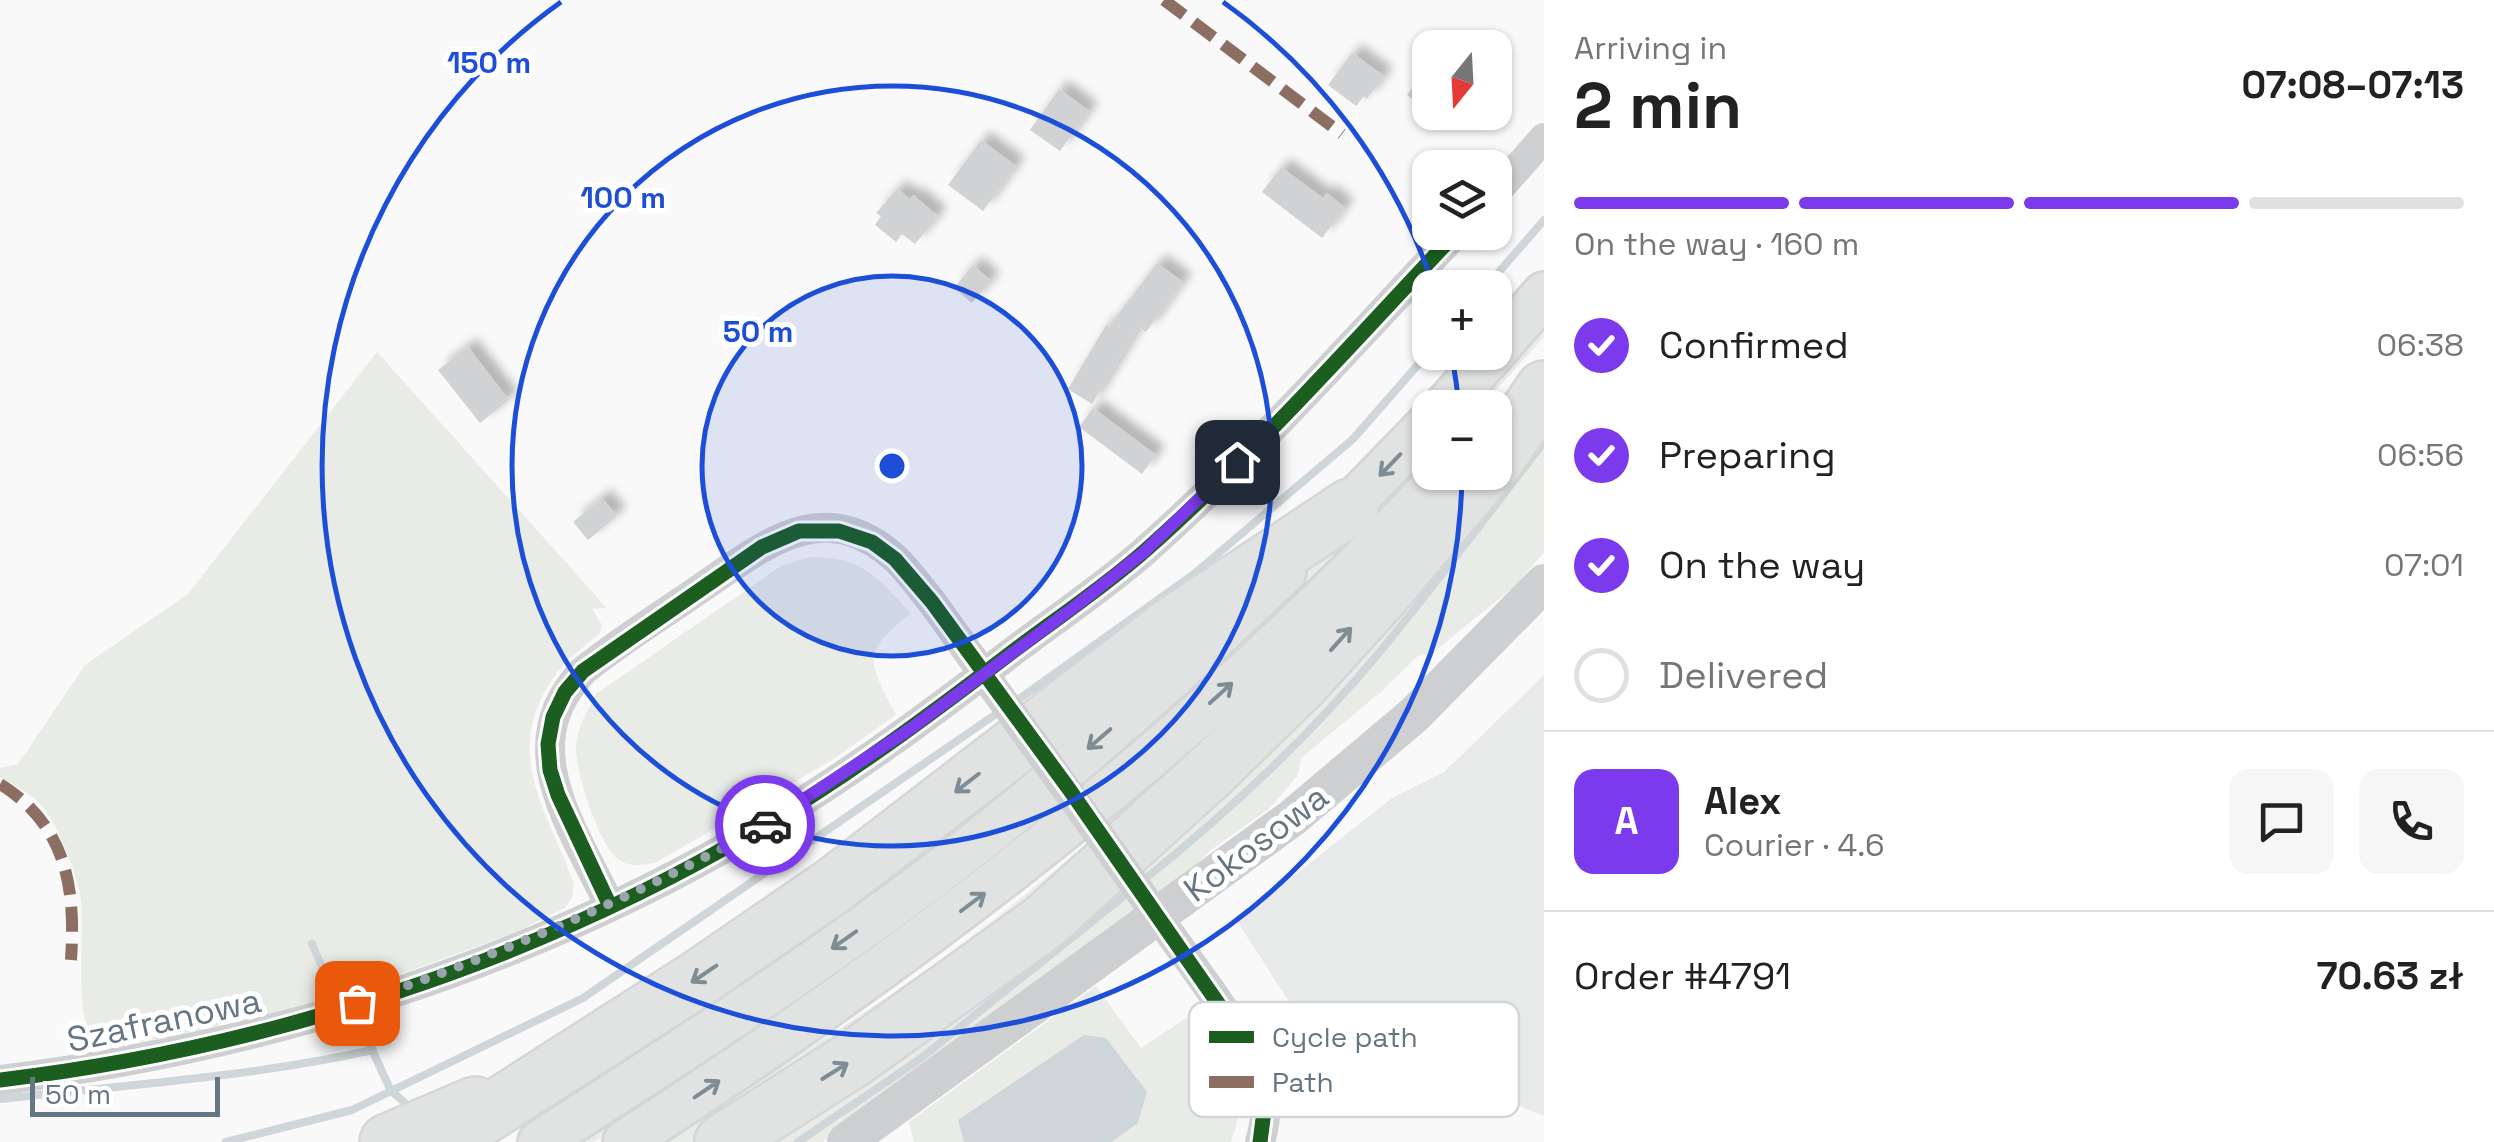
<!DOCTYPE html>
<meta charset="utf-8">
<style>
:root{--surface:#fff;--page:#f6f6f6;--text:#222;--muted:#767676;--line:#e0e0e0;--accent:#7c3aed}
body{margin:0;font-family:"Space Grotesk",sans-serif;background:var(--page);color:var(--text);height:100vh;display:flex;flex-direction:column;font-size:38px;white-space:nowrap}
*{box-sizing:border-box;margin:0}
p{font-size:32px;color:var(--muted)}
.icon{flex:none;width:55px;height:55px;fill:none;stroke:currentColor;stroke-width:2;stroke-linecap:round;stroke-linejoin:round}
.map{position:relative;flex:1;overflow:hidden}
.side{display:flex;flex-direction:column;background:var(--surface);width:950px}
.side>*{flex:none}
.needle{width:65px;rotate:198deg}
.controls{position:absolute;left:1412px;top:30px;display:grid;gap:20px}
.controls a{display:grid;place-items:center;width:100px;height:100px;border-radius:20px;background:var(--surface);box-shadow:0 2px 8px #0004;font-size:50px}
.scale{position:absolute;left:30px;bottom:25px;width:190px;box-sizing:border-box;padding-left:10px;border:5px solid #657683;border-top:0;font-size:28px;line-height:35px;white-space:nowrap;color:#657683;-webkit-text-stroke:8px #fff;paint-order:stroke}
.pin{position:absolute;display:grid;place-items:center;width:85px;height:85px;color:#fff;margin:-42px;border-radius:20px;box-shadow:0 5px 15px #0006}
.courier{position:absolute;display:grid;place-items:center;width:100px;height:100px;margin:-50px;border:8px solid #7c3aed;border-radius:50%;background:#fff;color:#222;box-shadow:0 2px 12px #0007}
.overview em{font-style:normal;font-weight:700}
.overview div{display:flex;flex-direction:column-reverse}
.overview{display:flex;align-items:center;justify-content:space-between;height:170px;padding:0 30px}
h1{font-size:65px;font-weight:700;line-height:75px}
.bar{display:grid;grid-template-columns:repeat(4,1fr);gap:15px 10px;align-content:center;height:120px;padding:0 30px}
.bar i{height:12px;border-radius:8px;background:var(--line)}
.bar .current{background:var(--accent)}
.bar p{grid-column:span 4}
.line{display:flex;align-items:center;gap:25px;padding:0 30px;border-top:2px solid var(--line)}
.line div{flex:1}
.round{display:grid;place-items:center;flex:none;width:105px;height:105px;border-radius:20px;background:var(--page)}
ol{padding:0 30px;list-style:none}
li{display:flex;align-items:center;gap:30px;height:110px}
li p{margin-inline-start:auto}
li .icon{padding:10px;border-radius:50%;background:var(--accent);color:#fff;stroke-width:4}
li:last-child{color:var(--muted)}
li i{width:55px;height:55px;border:5px solid var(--line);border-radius:50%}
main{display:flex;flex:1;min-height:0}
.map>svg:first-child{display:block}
</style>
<main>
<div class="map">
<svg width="1544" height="1142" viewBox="0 0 1544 1142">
<defs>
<filter id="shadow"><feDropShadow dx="9" dy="-9" stdDeviation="5" flood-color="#0004"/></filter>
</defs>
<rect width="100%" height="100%" fill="#f9f9f9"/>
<path fill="#e8e9e9" d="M 1544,675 L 1544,1116 L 1297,1014 L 1237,921 L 1392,798 L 1444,772 Z"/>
<path fill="#e8ebe6" d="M 1544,313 L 1544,337 L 1481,407 L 1463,408 Z
M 377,352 L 607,608 L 592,609 L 602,625 L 600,633 C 584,647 566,659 554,677 C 500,753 549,813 574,884 L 572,898 L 565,908 L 511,934 L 415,969 L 271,1015 L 130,1047 C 118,1048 102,1050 93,1040 C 73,1016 86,926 80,894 C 75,869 57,821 39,803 C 29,792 12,785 0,777 L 0,768 L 18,764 L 85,665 L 188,594 Z
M 1544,425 L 1544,552 L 1515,586 L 1431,654 L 1418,656 L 1382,691 L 1301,758 L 1298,775 L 1270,808 L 1211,850 L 1177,883 L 823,1142 L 763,1142 L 1014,975 Z
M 1430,443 L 1430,463 L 1235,661 L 875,957 L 594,1142 L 572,1142 L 1275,600 L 1357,523 Z
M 809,557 C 862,556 876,576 911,613 C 860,654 868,660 896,715 L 832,760 L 657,862 C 644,865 631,868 619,860 C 600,848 574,769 576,745 C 578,726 587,711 596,694 L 781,566 Z
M 1265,685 L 1070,879 L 700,1142 L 659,1142 C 764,1076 872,1012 971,937 C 1074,860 1169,770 1265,685 Z
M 1096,986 L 1141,1048 L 1200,1009 C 1235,1062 1253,1078 1231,1142 L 1112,1142 L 1138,1123 L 1147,1092 L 958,1120 L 964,1142 L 914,1142 L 909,1122 Z"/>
<path fill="#ced6d9" d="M 1084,1035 L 1106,1038 L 1147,1092 L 1138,1123 L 1112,1142 L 964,1142 L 958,1120 Z"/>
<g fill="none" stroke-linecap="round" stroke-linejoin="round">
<path stroke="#ced6d9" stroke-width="8" d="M 1485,288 L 1544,220
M 1015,702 L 1194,574 L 1353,439 L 1430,351
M 1140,883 C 1225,815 1308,738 1378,654 C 1435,585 1489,513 1544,442
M 312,944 L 325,974
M 368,1041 L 391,1091 L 404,1102
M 0,1099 C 125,1085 250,1077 373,1050
M 226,1142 L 352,1110 L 583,998 L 999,712
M 798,1142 L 920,1059 L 1129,892"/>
</g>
<path fill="#d0d2d3" filter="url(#shadow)" d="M 1352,53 L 1384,76 L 1367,99 L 1364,96 L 1356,106 L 1328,85 Z
M 1430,64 L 1430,112 L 1407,95 Z
M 1059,89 L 1089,111 L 1060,151 L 1030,130 Z
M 981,140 L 1016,166 L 983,211 L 948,185 Z
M 1281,167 L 1323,198 L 1327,193 L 1345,208 L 1322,238 L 1262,192 Z
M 897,189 L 910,199 L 913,195 L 938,216 L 915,244 L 902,234 L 896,242 L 875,225 L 881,216 L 876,213 Z
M 1157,263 L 1183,282 L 1146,332 L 1139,327 L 1092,404 L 1068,389 L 1106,325 L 1109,326 Z
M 973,265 L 991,281 L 972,303 L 954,288 Z
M 468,347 L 509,400 L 480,423 L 438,370 Z
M 1093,408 L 1156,455 L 1142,474 L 1079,427 Z
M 602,498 L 617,516 L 588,540 L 573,522 Z"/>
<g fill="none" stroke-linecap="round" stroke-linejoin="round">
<g stroke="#d5d6d7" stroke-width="48">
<path id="secondary" d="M 1495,351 L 1544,294
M 1444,408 L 1494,352
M 1327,529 L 1430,423
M 540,1142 C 675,1055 812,968 941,870 C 1061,778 1175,677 1284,572
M 625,1142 C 923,950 1206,735 1446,472"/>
</g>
<g stroke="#d5d6d6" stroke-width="60">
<path id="motorway" d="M 1495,461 L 1544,389
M 388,1142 L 475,1105
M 443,1142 L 699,978 L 833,886 L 1171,626 L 1350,507
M 723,1142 L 852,1060 L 1043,923 L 1211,771 L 1302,682 L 1380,596 L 1485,472"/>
</g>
<path stroke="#cecfd0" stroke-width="30" d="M 1495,193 L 1544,138
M 610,906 C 574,829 511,746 583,671 C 621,640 664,614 704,586 C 767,543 826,494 897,560 C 910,573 920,588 932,602
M 1211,991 C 1244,1039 1279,1081 1260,1142
M 0,1080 C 268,1048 536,962 768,823 C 850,774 927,717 1003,659 C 1051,622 1102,589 1147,549 C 1257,451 1356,339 1457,232"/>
<path stroke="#cecfd0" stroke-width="38" d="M 846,1142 L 1292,818 L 1414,715 L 1544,583"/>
<use href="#secondary" stroke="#e1e2e2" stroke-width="42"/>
<use href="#motorway" stroke="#e1e2e2" stroke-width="55"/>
<path stroke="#cecfd0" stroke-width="30" d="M 932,602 L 1211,991"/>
<path stroke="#8d6e63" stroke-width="12" stroke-dasharray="25 12" stroke-linecap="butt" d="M 1164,0 L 1342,134
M 0,784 C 66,825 76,887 71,960"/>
<g stroke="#fff" stroke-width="21">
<path id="cycleway" d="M 610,906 L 558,795 L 550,770 L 548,744 L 553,717 L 565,692 L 583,671 L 762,547 L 799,531 L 839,531 L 872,542 L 895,559 L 932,602 L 1069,789 L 1254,1055 L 1266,1096 L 1260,1142
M 0,1080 C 268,1048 536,962 768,823 C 850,774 927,717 1003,659 C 1051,622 1102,589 1147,549 C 1257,451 1356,339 1457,232"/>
</g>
<use href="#cycleway" stroke="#1b5e20" stroke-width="15"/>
</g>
<defs><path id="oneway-shaft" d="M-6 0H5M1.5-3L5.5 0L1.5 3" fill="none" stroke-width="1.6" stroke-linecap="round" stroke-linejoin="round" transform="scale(2.5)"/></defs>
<g stroke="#7e8c96">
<use href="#oneway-shaft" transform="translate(1390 465) rotate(134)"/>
<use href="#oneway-shaft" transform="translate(1341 639) rotate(-48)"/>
<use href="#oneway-shaft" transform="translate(1221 693) rotate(-42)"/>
<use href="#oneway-shaft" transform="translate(1099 739) rotate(139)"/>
<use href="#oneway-shaft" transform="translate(967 783) rotate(142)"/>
<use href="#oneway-shaft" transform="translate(973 902) rotate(-37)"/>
<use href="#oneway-shaft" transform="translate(844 940) rotate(145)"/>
<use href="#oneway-shaft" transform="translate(704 974) rotate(146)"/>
<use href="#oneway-shaft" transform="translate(835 1071) rotate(-32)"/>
<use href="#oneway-shaft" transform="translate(707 1089) rotate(-34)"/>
</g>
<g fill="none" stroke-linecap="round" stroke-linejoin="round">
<path stroke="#99a4ac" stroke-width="10" stroke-dasharray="0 18" d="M 357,1003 C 499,955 634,898 765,825"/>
<path stroke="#7c3aed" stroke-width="12" d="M 765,825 L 913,727 L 1077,605 L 1144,552 L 1237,462"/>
</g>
<circle cx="892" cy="466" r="190" fill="#1d4ed8" fill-opacity=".12"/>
<g fill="none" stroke="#1d4ed8" stroke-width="5">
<circle cx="892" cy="466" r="190"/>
<circle cx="892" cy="466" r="380"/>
<path d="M1462 476A570 570 0 1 1 561 2M1223 2A570 570 0 0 1 1433 285M1452 357A570 570 0 0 1 1459 406"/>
</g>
<g text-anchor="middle" stroke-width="10" stroke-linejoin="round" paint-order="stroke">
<g font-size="35" fill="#657683" stroke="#fff">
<text transform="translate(1256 843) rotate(-37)" y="12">Kokosowa</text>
<text transform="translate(164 1020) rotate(-12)" y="12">Szafranowa</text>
</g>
</g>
<rect x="1189" y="1002" width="330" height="115" rx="15" fill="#fff" stroke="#d1d6da" stroke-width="2.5"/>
<rect x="1209" y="1031" width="45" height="12" fill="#1b5e20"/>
<rect x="1209" y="1076" width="45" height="12" fill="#8d6e63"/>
<g font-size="28" fill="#657683">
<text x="1272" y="1047">Cycle path</text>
<text x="1272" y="1092">Path</text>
</g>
<circle cx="892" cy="466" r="15" fill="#1d4ed8" stroke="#fff" stroke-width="5"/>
<g font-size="30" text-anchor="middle" font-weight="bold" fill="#1d4ed8" stroke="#fff" stroke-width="10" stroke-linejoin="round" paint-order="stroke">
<text x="489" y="73">150 m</text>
<text x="623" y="208">100 m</text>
<text x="758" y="342">50 m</text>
</g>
</svg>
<div class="controls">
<a><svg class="needle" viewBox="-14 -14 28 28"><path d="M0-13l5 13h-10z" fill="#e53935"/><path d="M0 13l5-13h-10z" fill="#767676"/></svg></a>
<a><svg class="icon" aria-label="layers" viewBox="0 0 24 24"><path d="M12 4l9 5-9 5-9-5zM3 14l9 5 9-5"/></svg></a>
<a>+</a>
<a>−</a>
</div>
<div class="scale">50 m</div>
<div class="pin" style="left:357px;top:1003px;background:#ea580c"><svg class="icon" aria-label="bag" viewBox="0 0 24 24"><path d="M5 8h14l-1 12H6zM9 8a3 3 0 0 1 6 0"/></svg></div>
<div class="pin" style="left:1237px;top:462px;background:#1f2937"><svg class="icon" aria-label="home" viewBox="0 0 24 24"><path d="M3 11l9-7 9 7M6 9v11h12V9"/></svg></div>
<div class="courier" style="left:765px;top:825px"><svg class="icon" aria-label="car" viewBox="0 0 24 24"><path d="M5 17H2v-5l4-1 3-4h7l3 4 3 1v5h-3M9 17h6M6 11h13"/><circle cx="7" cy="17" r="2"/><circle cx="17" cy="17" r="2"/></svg></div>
</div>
<section class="side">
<div class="overview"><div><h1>2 min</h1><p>Arriving in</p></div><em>07:08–07:13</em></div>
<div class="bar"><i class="current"></i><i class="current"></i><i class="current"></i><i></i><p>On the way · 160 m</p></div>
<ol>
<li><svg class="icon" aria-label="check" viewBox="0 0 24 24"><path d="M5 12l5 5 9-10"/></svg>Confirmed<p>06:38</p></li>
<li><svg class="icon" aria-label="check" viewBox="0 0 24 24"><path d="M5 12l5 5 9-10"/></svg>Preparing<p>06:56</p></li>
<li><svg class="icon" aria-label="check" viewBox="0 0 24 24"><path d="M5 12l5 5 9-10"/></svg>On the way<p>07:01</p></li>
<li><i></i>Delivered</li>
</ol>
<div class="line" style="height:180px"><b class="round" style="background:var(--accent);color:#fff">A</b><div><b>Alex</b><p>Courier · 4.6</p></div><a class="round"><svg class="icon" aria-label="chat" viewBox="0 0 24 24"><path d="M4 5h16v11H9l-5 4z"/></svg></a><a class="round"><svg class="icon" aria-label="phone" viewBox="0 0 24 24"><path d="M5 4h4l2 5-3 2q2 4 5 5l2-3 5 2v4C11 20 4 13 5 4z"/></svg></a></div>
<div class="line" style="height:130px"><div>Order #4791</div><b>70.63 zł</b></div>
</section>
</main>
